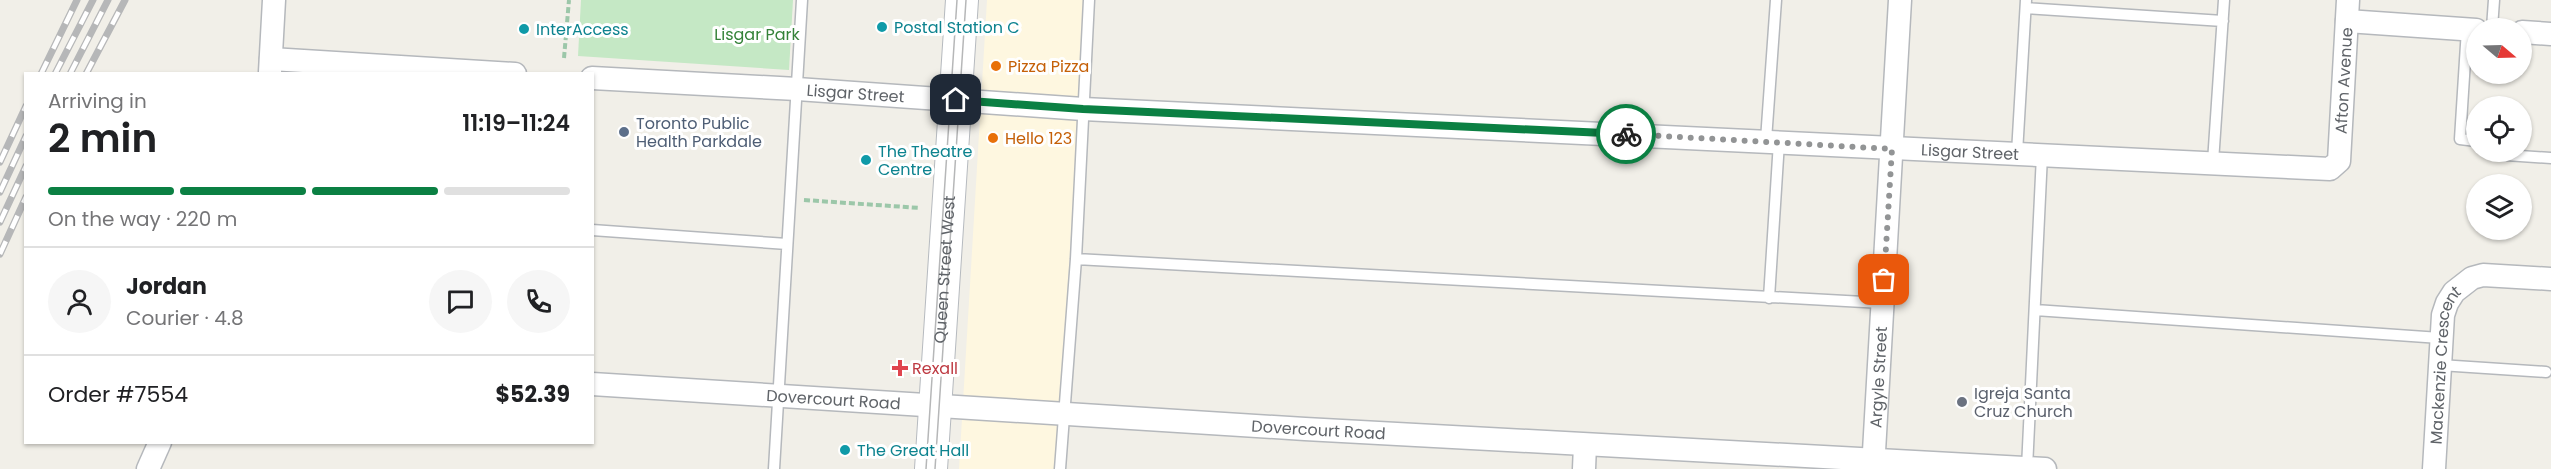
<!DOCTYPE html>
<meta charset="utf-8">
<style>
:root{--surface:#fff;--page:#f6f6f6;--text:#202124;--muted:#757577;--line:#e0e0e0;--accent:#0b8043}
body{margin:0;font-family:Poppins,sans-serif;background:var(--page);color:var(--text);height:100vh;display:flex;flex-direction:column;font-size:22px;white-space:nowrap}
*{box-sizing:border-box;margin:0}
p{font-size:20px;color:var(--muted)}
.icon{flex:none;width:33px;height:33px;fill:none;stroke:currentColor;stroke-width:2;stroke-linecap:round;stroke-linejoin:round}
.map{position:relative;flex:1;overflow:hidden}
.side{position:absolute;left:24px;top:72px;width:570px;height:372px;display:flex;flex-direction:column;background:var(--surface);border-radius:0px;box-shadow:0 2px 4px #0004}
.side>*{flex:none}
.needle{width:39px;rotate:109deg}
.buttons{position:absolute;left:2466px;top:18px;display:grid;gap:12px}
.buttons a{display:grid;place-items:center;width:66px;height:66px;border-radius:50%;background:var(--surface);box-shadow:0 2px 4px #0004;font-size:30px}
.pin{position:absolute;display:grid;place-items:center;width:51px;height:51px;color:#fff;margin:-26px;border-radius:12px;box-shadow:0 3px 9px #0006}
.courier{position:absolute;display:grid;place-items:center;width:60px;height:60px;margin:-30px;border:4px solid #0b8043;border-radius:50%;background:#fff;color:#222;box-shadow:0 2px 8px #0007}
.head em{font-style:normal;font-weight:600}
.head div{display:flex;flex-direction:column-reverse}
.head{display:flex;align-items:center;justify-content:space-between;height:102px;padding:0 24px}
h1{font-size:39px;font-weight:600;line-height:45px}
.bar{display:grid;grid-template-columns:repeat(4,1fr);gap:9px 6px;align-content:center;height:72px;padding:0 24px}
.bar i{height:8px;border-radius:4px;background:var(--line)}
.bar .current{background:var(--accent)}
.bar p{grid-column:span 4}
.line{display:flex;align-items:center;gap:15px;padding:0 24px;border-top:2px solid var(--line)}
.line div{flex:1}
.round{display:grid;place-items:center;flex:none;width:63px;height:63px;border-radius:32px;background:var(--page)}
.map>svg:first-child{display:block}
</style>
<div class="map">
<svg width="2551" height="469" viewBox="0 0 2551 469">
<rect width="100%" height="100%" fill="#f1efe8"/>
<path fill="#fef7e0" d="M 987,0 L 1086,0 L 1056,469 L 959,469 Z"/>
<path fill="#c5e8c5" d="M 581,0 L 793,0 L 789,70 L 578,56 Z"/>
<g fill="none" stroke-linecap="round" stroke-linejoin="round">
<g stroke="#b5b8bc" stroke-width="13">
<path id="service" d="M 2026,8 L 2223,21
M 2492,28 L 2494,0
M 2467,29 L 2460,139 L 2476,141
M 1766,140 L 1776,0
M 2489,152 L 2491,154 L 2551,158
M 2017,153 L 2026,0
M 2213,162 L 2224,0
M 592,230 L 787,244
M 1076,259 L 1882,303
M 1769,298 L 1779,142
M 2035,310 L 2440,338
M 2440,365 L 2546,372
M 2027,468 L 2042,155
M 774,469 L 802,0
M 1060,469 L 1076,259 L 1089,0"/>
</g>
<g stroke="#b5b8bc" stroke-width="25">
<g id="minor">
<path d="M 2347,21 L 2476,30"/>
<path d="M 2522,32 L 2551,34"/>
<path d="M 271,59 L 515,74"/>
<path d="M 270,72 L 274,0"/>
<path id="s1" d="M 592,78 L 797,89 L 1083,109 L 2330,169 L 2339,161 L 2348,0"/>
<path id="s2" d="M 592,384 L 1305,429 L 2045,469"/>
<path d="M 148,469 L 160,442"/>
<path d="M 1584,469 L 1585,445"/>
<path id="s3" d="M 1873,469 L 1900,0"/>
<path id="s4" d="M 2434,469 L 2443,315 L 2447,303 L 2454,292 L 2472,278 L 2483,275 L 2551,279"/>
</g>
</g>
<g stroke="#b6babf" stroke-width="34">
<g id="secondary">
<path id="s5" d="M 931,469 L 962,0"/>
</g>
</g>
<path stroke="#9cc7a9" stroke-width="4" stroke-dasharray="6 3" stroke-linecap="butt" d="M 564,58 L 569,0
M 804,200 L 920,208"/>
<use href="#service" stroke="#fff" stroke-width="10"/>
<use href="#minor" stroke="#fff" stroke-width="22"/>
<use href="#secondary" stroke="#fff" stroke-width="32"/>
<path stroke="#b6b7b8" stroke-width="1.5" d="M 926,469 L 957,0
M 935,469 L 966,0"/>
<g stroke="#b6b7b8" stroke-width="7">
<path id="rail" d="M 41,74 L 77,0
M 55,74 L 93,0
M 70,74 L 108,0
M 86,74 L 125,0
M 0,162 L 26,106
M 0,192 L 26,136
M 0,222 L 26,166
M 0,254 L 26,197"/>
</g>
<use href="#rail" stroke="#fff" stroke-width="4.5" stroke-dasharray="14" stroke-linecap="butt"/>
</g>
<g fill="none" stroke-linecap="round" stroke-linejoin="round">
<path stroke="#929495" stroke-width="6" stroke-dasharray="0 10.8" d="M 1626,134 L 1892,149 L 1884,280"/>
<path stroke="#0b8043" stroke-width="8" d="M 956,100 L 1083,109 L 1626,134"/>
</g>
<g fill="#0f9aa8" stroke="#fff" stroke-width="2">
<circle cx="882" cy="27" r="6"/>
<circle cx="524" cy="29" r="6"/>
<circle cx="866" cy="160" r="6"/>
<circle cx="845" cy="450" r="6"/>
</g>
<g fill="#e8710a" stroke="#fff" stroke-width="2">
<circle cx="996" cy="66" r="6"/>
<circle cx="993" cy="138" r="6"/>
</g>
<circle fill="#5c6f8a" stroke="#fff" stroke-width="2" cx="624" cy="132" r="6"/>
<path fill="#e0444e" stroke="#fff" stroke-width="2" d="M897 359h6v6h6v6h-6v6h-6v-6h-6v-6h6z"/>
<circle fill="#6b7280" stroke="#fff" stroke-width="2" cx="1962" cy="402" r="6"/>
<g text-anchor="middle" stroke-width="6" stroke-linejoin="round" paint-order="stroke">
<g font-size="16" fill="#0d838f" stroke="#fff" text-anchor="start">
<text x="894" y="33">Postal Station C</text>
<text x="536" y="35">InterAccess</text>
<text x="878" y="157">The Theatre<tspan x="878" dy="18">Centre</tspan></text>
<text x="857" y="456">The Great Hall</text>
</g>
<g font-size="16" fill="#348238" stroke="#fff">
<text x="757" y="40">Lisgar Park</text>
</g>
<g font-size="16" fill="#c56008" stroke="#fff" text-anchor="start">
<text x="1008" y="72">Pizza Pizza</text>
<text x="1005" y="144">Hello 123</text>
</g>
<g font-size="16" fill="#5f6368" stroke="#fff">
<text dy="6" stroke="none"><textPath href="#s1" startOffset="1833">Afton Avenue</textPath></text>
<text dy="6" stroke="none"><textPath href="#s1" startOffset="264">Lisgar Street</textPath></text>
<text dy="6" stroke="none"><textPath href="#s1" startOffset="1380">Lisgar Street</textPath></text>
<text dy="6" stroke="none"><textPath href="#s5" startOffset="200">Queen Street West</textPath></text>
<text dy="6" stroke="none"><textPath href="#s4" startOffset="105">Mackenzie Crescent</textPath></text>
<text dy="6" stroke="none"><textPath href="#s3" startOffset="92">Argyle Street</textPath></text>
<text dy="6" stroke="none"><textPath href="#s2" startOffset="242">Dovercourt Road</textPath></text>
<text dy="6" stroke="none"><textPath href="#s2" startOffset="728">Dovercourt Road</textPath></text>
</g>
<g font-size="16" fill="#4e5e75" stroke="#fff" text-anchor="start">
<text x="636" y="129">Toronto Public<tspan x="636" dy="18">Health Parkdale</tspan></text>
</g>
<g font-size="16" fill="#be3a42" stroke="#fff" text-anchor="start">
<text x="912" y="374">Rexall</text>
</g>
<g font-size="16" fill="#5b616d" stroke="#fff" text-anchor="start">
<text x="1974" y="399">Igreja Santa<tspan x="1974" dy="18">Cruz Church</tspan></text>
</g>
</g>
</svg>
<div class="buttons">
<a><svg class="needle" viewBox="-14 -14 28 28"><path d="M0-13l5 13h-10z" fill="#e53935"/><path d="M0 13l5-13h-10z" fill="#757577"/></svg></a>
<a><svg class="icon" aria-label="locate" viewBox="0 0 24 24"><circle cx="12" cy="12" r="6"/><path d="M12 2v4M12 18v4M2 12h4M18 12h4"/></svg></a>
<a><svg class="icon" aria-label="layers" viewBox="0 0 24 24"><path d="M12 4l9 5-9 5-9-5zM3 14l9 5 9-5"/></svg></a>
</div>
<div class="pin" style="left:1884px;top:280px;background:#ea580c"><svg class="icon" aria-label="bag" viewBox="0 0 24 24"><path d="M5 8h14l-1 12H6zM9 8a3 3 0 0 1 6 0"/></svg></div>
<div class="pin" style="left:956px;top:100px;background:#1f2937"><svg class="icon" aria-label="home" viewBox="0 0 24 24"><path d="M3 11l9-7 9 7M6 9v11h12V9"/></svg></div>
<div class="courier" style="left:1626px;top:134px"><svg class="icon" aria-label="bike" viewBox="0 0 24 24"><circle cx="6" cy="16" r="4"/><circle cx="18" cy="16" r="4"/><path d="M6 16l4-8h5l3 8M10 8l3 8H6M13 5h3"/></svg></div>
<section class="side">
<div class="head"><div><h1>2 min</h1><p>Arriving in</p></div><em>11:19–11:24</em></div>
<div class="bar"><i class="current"></i><i class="current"></i><i class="current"></i><i></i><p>On the way · 220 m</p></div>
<div class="line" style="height:108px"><a class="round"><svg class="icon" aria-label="person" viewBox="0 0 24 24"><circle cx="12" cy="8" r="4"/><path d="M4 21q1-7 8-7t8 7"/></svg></a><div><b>Jordan</b><p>Courier · 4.8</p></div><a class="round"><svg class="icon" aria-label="chat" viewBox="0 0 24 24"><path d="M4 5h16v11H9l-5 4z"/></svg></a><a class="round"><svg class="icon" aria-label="phone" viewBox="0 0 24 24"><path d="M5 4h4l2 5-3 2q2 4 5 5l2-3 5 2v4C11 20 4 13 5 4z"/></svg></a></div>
<div class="line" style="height:78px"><div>Order #7554</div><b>$52.39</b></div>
</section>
</div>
